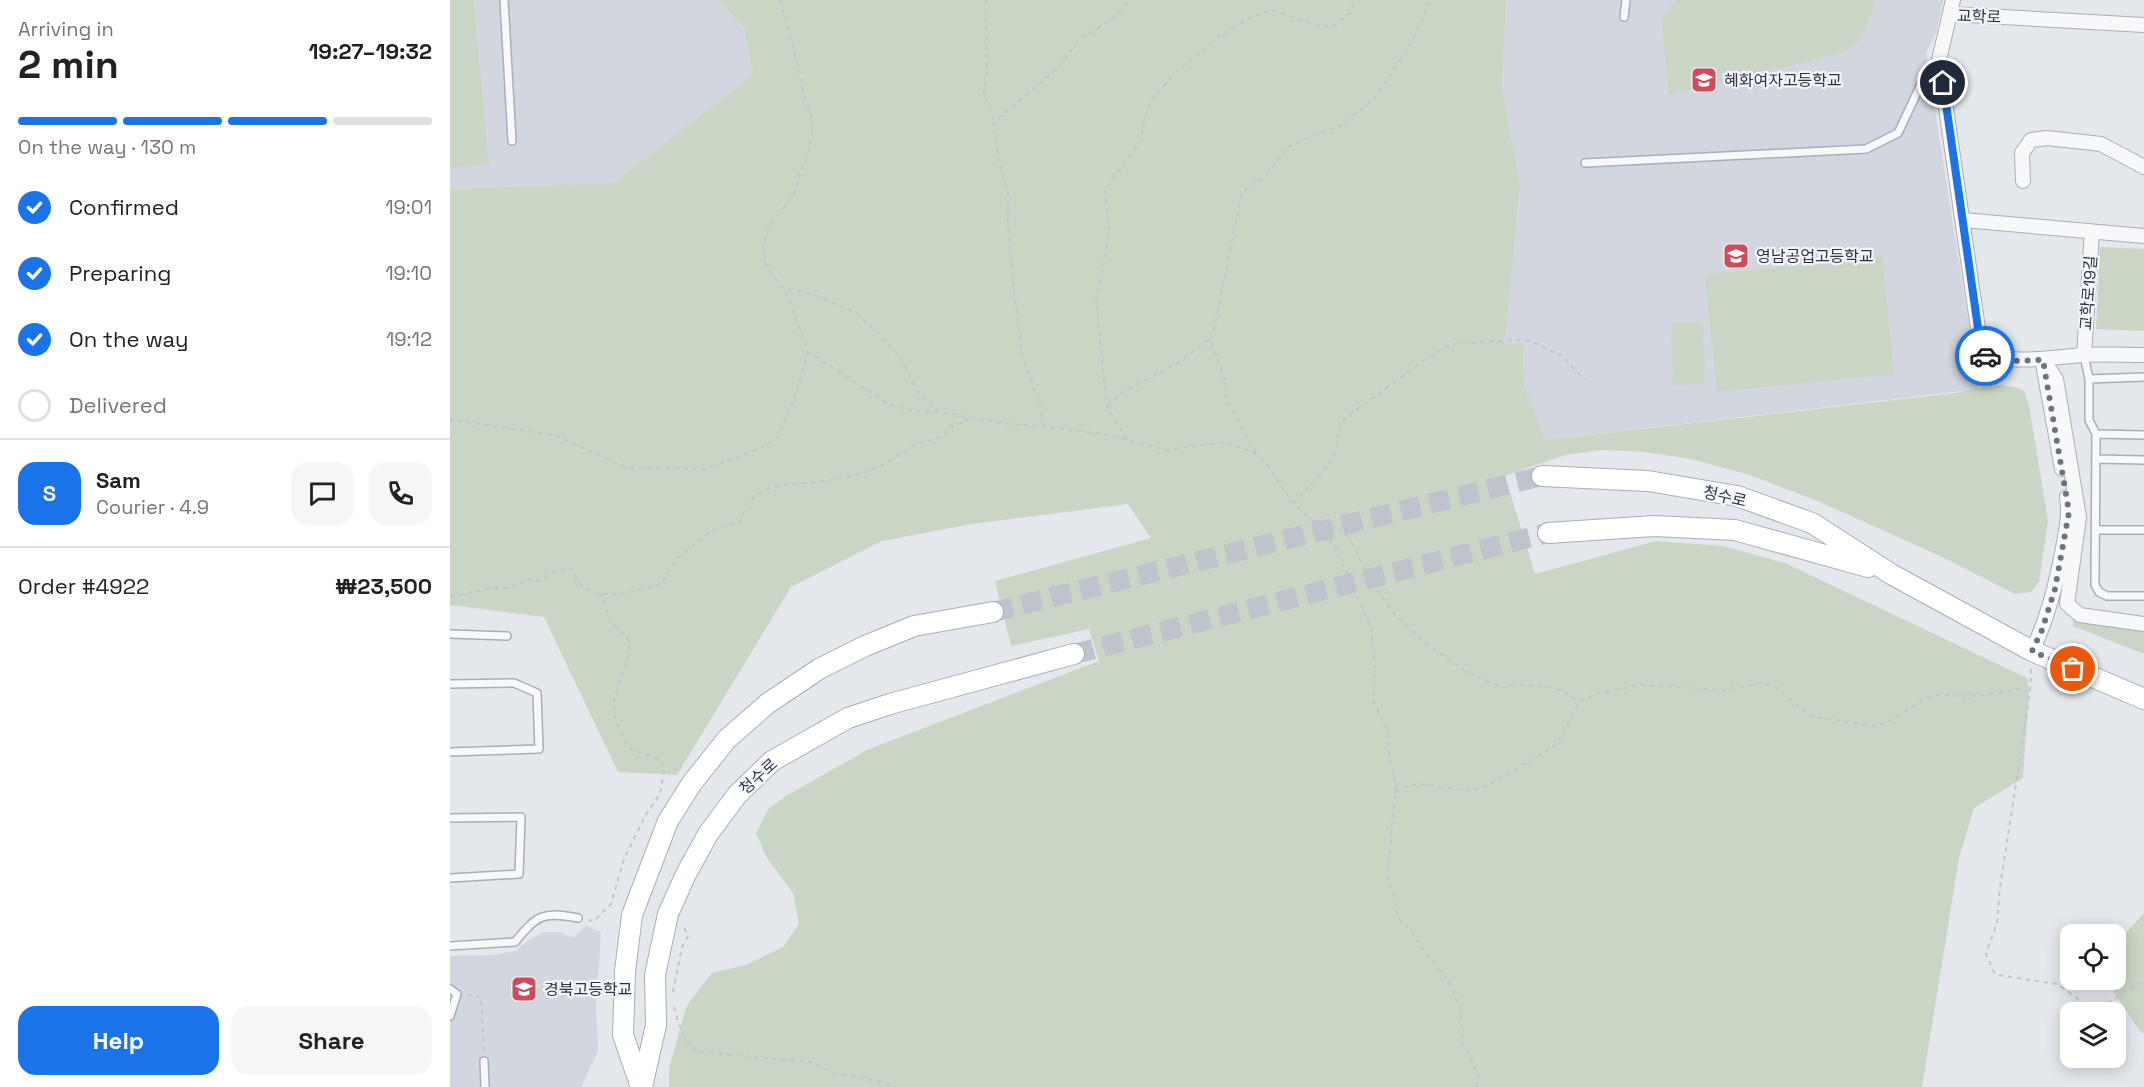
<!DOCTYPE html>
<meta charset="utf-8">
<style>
:root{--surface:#fff;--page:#f6f6f6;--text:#222;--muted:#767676;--line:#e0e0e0;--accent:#1a73e8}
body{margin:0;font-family:"Space Grotesk","Noto Sans KR",sans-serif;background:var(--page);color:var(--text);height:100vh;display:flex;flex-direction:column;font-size:22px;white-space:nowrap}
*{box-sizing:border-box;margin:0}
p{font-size:20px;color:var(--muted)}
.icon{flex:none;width:33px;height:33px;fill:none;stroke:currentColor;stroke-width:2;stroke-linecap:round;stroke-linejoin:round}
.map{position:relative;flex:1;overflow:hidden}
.side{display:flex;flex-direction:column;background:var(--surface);width:450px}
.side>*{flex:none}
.fabs{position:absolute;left:1610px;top:924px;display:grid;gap:12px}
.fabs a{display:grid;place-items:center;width:66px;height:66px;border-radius:12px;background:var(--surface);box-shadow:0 3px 15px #0003;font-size:30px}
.pin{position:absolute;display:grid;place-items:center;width:51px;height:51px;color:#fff;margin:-26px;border:3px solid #fff;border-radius:50%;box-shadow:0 2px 6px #0007}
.courier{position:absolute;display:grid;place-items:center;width:60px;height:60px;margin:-30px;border:4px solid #1a73e8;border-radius:50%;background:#fff;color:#222;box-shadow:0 2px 8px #0007}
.headline em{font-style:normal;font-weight:600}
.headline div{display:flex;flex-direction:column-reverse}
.headline{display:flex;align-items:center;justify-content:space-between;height:102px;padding:0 18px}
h1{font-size:39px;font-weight:600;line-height:45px}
.bar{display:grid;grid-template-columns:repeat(4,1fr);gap:9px 6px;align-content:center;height:72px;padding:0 18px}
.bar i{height:8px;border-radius:4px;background:var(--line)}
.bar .on{background:var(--accent)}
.bar p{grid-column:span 4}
.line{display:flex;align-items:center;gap:15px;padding:0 18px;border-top:2px solid var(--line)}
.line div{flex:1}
.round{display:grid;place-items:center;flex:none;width:63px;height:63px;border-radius:18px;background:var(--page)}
ol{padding:0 18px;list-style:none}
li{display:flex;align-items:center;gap:18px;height:66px}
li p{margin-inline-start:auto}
li .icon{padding:6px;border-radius:50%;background:var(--accent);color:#fff;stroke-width:4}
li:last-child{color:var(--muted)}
li i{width:33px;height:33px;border:3px solid var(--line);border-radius:50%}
.action{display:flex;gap:12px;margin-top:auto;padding:12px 18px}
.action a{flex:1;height:69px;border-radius:18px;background:var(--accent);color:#fff;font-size:24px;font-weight:600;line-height:69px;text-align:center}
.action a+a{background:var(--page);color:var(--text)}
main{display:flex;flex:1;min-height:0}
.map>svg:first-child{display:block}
</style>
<main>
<section class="side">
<div class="headline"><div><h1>2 min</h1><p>Arriving in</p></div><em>19:27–19:32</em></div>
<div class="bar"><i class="on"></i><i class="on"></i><i class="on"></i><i></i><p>On the way · 130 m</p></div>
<ol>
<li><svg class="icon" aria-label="check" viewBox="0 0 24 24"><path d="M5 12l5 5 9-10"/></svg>Confirmed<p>19:01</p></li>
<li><svg class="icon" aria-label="check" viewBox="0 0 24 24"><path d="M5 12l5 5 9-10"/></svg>Preparing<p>19:10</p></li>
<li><svg class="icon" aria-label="check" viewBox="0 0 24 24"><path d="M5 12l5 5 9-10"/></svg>On the way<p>19:12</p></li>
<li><i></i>Delivered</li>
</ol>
<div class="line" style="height:108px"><b class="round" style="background:var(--accent);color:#fff">S</b><div><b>Sam</b><p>Courier · 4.9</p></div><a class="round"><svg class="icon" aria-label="chat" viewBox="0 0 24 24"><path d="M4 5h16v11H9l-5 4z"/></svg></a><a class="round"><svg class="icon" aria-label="phone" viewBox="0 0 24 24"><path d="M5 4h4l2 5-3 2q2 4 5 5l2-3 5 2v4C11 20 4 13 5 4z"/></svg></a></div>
<div class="line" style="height:78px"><div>Order #4922</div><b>₩23,500</b></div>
<div class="action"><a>Help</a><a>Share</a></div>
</section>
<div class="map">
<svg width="1694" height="1087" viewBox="0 0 1694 1087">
<rect width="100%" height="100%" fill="#e4e7ec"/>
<path fill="#d2d6de" d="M 0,0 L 268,0 L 294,28 L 303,74 L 164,183 L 0,189 Z
M 1056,0 L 1493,0 L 1486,33 L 1476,53 L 1529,389 L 1096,440 L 1074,385 L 1073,346 L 1055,345 L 1070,184 L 1052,88 Z
M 136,925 L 151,933 L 146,1006 L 148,1051 L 131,1087 L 0,1087 L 0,956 L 44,955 L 66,951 L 79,940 L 94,932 L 109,932 L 124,938 Z"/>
<path fill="#c9d6c5" d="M 0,0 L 23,0 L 39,164 L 0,168 Z
M 268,0 L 1056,0 L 1052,88 L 1070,184 L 1055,345 L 1073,345 L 1074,385 L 1096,440 L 1506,393 C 1527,388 1554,380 1574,391 L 1579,405 L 1598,521 L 1589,582 L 1581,592 L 1565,594 L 1492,557 L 1370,502 L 1300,475 L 1242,459 L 1194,452 L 1150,450 L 1115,455 L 1055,476 L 1085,574 L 1206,541 L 1273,546 L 1335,563 L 1577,678 L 1579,689 L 1573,778 L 1524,808 L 1509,858 L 1472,1087 L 219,1087 L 219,1068 L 237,1005 L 262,973 L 296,965 L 333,947 L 349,924 L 343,893 L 317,858 L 306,833 L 319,808 L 336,796 L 417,750 L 649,661 L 639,629 L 561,646 L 545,581 L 701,538 L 678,504 L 522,524 L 432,541 L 341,587 L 227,775 L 168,772 L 94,617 L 0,605 L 0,189 L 164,183 L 303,74 L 294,28 Z
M 1224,0 L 1425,0 C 1417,26 1416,43 1388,54 L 1219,95 L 1212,20 Z
M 1650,247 L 1694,249 L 1694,331 L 1646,329 Z
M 1432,257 L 1444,374 L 1267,392 L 1255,275 Z
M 1253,322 L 1255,384 L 1223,385 L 1221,323 Z
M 1623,618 L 1694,628 L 1694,654 L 1623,626 Z
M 1694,913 L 1694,1034 L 1689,1030 L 1656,980 L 1665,980 L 1665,945 Z"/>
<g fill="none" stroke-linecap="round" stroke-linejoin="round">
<path stroke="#bfc3cb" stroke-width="20" stroke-dasharray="20 10" stroke-linecap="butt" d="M 543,612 L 1092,476
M 624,654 L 1098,533"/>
<g stroke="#a9aeb7" stroke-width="10">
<path id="service" d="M 54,0 L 62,141
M 1174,17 L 1176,0
M 1135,163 L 1416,149 L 1448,133 L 1474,78 L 1488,62
M 1634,355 L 1639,379 L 1639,420 L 1646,434 L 1645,585 L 1649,592 L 1657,596 L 1694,596
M 1639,379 L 1694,377
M 1646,434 L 1694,435
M 1646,459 L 1694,460
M 1646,530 L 1694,530
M 0,634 L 57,636
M 0,684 L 64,683 L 87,693 L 89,749 L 0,752
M 0,818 L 71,817 L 69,874 L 0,878
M 0,946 L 65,942 C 87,915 93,911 128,918
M 0,989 L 7,994 L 0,1016
M 34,1061 L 35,1087"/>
</g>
<g stroke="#a9aeb7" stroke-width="16">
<path id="minor" d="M 1503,0 L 1489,60 L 1532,356 C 1570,363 1596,358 1634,355 C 1654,354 1674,355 1694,355
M 1500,14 L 1694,25
M 1573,181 L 1572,153 L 1581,140 L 1597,138 L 1651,144 L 1694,167
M 1513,220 L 1694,236
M 1634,355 L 1642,232
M 1593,360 L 1606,379 L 1629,517 L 1617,604 L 1630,615 L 1694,624
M 1593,364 L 1612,469
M 1582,651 C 1598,618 1606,584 1613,548 C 1616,530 1620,515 1617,497"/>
</g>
<g stroke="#a9aeb7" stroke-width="22">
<path id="secondary" d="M 1092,476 L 1198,481 L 1287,496 L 1362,523 L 1441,574 L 1582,651 L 1694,699
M 1098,533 L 1204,526 L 1285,530 L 1418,567
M 191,1087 L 173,1035 L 175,971 L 182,915 L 218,821 L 242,783 L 277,739 L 317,704 L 369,669 L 415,646 L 464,626 L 543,612
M 192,1087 L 206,1025 L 205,975 L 218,914 L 236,874 L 258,834 L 287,795 L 322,761 L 398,718 L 440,704 L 624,654"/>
</g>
<path stroke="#c2c5cb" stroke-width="2" stroke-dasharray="4.5 4.5" stroke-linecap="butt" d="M 330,0 L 343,46 L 354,95 L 361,114 L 362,132 L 358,153 L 350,171 L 345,192 L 318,229 L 313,249 L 316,265 L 338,297 L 358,352 L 440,405 L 461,410 L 490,412 L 558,424 L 594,426 L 658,435 L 716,450 L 775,442 L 806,454 L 816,463 L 842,502 L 873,530 L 885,547 L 921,628 L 925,668 L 923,700 L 939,735 L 939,757 L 946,784 L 937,876 L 943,893 L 948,918 L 961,931 L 971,947 L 998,980 L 1011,1009 L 1012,1043 L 1029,1075 L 1026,1087
M 536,0 L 537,70 L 534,94 L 544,122
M 330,286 L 367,296 L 406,313 L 435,340 L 451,358 L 469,395 L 478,400 L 490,412
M 760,339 L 763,334 L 792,192 L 818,173 L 839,146 L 891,125 L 923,100 L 958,49 L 981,0
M 658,406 L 671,393 L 726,364 L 760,339 L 776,383 L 776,398 L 806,454
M 0,422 L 1,420 L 104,435 L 175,467 L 256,469 L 311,448 L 326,440 L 343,402 L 358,352
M 594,426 L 589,401 L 573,359 L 564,291 L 558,223 L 558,193 L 548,157 L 544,122 L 609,67 L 628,41 L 660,20 L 681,0
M 677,439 L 657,407 L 646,301 L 659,235 L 655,191 L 691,140 L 694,120 L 701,100 L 728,70 L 777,31 L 801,17 L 822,10 L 870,26 L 884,26 L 900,13 L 905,0
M 843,504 C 856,489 873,474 883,457 C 890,443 885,431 896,417 L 978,358 L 996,347 L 1005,344 L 1066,340 L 1081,341 L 1112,356 L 1135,380
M 864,520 L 889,529 L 900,539 L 918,576 L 944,613 L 970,639 L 1015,671 L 1052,688 L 1067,685 L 1099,687 L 1114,692 L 1129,702
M 0,597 L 40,588 L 51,589 L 70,584 L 78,579 L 90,581 C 97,574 112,567 122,569 C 124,574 127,581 131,585 C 152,603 187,590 210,585 L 228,558 L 248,541 L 266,528 L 291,521 C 293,514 296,504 301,500 C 322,480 349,485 376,481 C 390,479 407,475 421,470 C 437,465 450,452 465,445 C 484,437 490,444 504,424 L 513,423 L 519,418
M 1581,669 L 1580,693 L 1550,887 L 1547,923 L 1536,954 L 1544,972 L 1548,975 L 1607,984 C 1620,991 1629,1003 1643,1007 C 1659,1010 1676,985 1694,983
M 945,792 L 957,786 L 968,784 L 1020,791 L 1037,786 L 1102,748 L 1111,737 L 1129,702 L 1146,694 L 1189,685 L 1274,690 L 1313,683 L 1326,687 L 1354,711 L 1365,717 L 1425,726 L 1439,721 L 1471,701 L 1484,695 L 1530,696 L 1568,689 L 1580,693
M 138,920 L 144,921 L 161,904 L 174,859 L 195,816 L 210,794 L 214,770 L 213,764 L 210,760 L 183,750 L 177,746 L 164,715 L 163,701 L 178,657 L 180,644 L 177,638 L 161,622 L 153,599 L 151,598 L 150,593
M 223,992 L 232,947 L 238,936 L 234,927
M 17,995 L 31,997 L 34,1052
M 224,1007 C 228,1023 234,1043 249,1052 L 359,1062 L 386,1073 L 428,1081 L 446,1087"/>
<use href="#service" stroke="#f7f8fa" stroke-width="7"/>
<use href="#minor" stroke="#f7f8fa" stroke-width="14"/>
<use href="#secondary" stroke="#fff" stroke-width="20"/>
</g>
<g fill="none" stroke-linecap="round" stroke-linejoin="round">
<path stroke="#6c737f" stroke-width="6" stroke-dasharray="0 10.8" d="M 1535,356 L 1556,361 L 1593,360 L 1619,512 L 1605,589 L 1592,630 L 1582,651 L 1623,669"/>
<path stroke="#1a73e8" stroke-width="8" d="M 1493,83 L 1532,356 L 1535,356"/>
</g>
<defs>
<g id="school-square" transform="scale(1.35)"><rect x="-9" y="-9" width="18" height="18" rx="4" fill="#d1495b" stroke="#f4f6f9"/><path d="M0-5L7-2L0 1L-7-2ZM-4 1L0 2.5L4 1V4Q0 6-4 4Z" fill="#fff"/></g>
</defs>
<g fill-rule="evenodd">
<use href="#school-square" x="1254" y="80"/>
<use href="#school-square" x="1286" y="256"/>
<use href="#school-square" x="74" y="989"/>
</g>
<g text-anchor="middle" stroke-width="4.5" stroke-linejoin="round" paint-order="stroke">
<g font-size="16" fill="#2b3445" stroke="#f4f6f9">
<text transform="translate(1529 16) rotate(2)" y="6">교학로</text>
<text transform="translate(1638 293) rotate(-86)" y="6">교학로19길</text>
<text transform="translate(1275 496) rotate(13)" y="6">청수로</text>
<text transform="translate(308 776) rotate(-42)" y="6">청수로</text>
</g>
<g font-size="16" fill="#2b3445" stroke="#f4f6f9" text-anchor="start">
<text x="1274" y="86">혜화여자고등학교</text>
<text x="1306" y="262">영남공업고등학교</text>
<text x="94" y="995">경북고등학교</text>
</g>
</g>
</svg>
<div class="fabs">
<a><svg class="icon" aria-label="locate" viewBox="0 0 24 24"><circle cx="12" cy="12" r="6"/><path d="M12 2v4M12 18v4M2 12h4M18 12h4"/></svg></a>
<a><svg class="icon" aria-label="layers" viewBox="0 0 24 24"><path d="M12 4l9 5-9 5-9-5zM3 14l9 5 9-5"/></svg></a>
</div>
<div class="pin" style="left:1623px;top:669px;background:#ea580c"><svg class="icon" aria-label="bag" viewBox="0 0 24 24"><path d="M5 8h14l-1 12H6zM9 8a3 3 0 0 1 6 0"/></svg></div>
<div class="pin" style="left:1493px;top:83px;background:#1f2937"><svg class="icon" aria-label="home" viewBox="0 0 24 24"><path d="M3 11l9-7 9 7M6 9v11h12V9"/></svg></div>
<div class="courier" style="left:1535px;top:356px"><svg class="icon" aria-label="car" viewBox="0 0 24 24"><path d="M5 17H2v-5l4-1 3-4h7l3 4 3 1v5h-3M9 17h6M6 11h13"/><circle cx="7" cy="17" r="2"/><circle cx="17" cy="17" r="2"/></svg></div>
</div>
</main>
